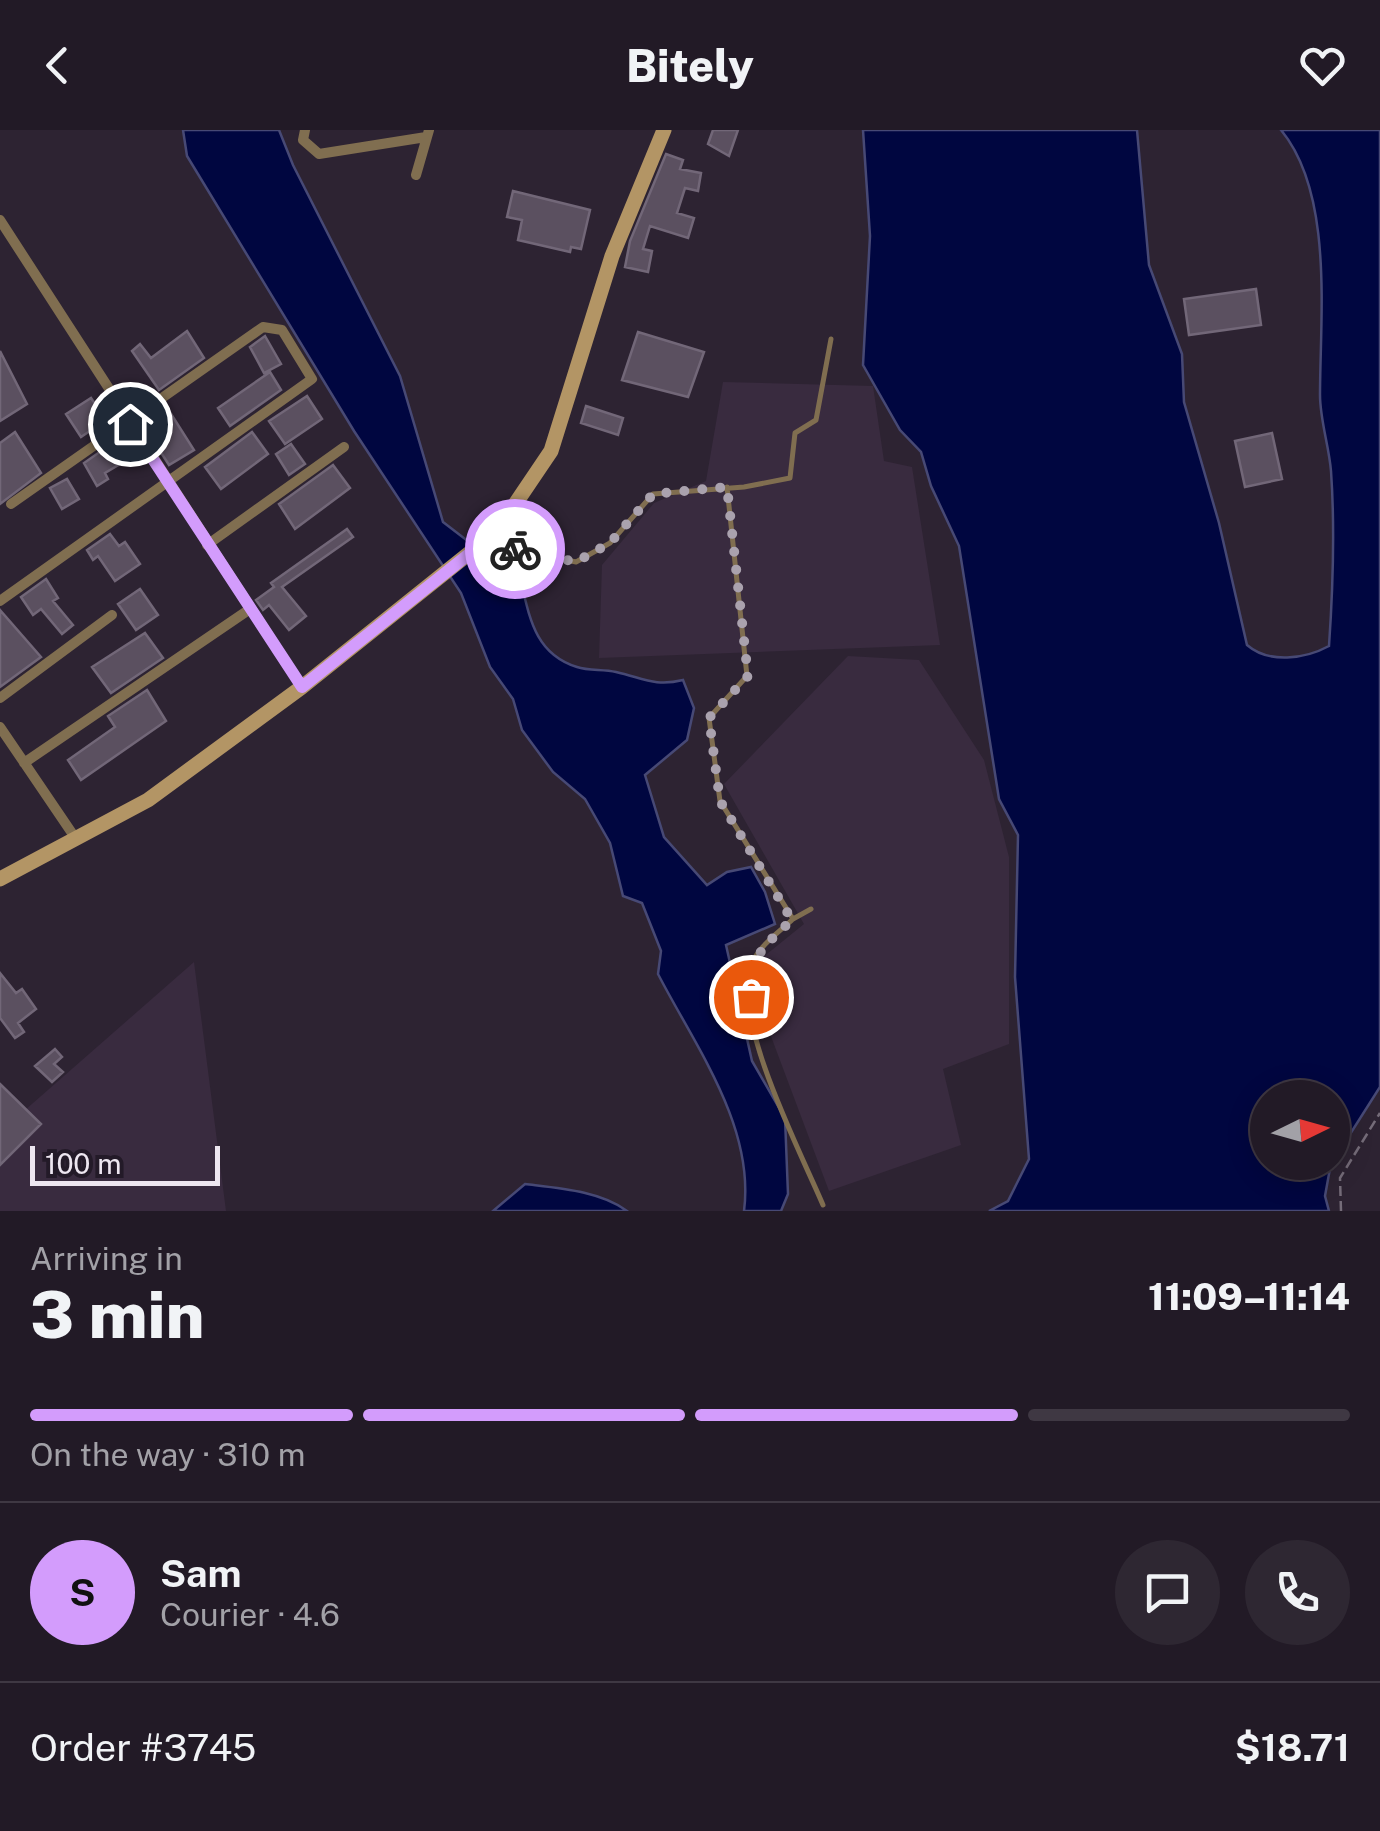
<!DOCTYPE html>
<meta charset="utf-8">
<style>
:root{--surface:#221a26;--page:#2e2732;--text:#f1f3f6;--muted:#a2a1a7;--line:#3f3843;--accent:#d39cfc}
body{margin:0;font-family:"Public Sans",sans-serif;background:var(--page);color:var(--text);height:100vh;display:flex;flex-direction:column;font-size:38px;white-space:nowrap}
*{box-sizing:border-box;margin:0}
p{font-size:32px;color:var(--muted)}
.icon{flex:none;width:55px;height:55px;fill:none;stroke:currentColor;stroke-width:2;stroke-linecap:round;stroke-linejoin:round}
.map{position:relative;height:1081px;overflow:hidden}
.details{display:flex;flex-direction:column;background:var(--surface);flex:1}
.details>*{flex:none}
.needle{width:65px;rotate:85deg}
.buttons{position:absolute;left:1250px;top:950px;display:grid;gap:20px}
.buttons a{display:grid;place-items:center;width:100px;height:100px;border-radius:50%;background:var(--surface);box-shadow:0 5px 25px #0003,0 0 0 2px var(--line);font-size:50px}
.scale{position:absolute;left:30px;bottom:25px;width:190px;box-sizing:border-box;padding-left:10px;border:5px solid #ede6f0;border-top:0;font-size:28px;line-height:35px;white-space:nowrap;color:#ede6f0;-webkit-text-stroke:8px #231a28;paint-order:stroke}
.pin{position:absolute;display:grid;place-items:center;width:85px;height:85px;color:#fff;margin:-42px;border:5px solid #fff;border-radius:50%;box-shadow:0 2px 10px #0007}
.courier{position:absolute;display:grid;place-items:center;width:100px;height:100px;margin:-50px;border:8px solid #d39cfc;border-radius:50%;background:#fff;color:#222;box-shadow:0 2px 12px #0007}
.head em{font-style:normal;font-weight:800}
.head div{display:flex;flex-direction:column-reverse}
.head{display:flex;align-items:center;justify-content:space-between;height:170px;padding:0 30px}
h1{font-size:65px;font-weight:800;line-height:75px}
.bar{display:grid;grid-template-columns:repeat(4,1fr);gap:15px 10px;align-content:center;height:120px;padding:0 30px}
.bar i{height:12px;border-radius:8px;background:var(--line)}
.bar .selected{background:var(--accent)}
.bar p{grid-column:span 4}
.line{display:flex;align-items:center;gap:25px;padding:0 30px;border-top:2px solid var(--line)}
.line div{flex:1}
.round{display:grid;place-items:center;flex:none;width:105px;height:105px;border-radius:52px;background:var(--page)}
header{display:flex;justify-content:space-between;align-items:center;height:130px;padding:0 30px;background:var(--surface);font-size:45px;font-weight:800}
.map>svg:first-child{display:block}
</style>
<header><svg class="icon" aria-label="back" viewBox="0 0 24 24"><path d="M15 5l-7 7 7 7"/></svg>Bitely<svg class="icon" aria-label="heart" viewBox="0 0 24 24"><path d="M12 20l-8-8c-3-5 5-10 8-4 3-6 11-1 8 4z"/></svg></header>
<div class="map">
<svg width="1380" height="1081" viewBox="0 0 1380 1081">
<rect width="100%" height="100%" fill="#2d2332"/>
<path fill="#392b3f" d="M 723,252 L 873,256 L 884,331 L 912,337 L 940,515 L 599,528 L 602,435 L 654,373 L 706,351 Z
M 848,526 L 919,530 L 984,630 L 1009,727 L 1009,914 L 943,939 L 961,1015 L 829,1061 L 757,869 L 762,828 L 804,794 L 724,654 Z
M 194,832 L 226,1081 L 0,1081 L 0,1002 Z"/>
<path fill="#000640" stroke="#474975" stroke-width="2.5" d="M 183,0 L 279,0 L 293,35 L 400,246 L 443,392 L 521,452 C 530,490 536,524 577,537 C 589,541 603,539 616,542 C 643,548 655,557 683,550 L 694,578 L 687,610 L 645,645 L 664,707 L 707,755 L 727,742 L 751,737 L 765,762 L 775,794 L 726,815 L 752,931 L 785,988 L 788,1064 L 781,1081 L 744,1081 C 755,996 695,916 658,844 L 661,821 L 642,773 L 623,766 L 610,713 L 585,669 L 553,642 L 522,600 L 513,569 L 490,537 L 461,463 L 354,301 L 187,26 Z
M 863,0 L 1137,0 L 1149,135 L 1182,224 L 1184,272 L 1219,393 L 1247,515 C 1269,534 1305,529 1329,516 C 1333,458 1335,398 1331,341 C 1329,316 1320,290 1320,265 C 1320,187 1334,64 1281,0 L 1380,0 L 1380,957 L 1333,1031 L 1332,968 L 1268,968 L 1268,1032 L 1331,1033 L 1325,1066 L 1329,1081 L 989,1081 L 1008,1071 L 1029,1029 L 1015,847 L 1018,705 L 999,669 L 959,416 L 931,356 L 921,322 L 900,300 L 863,235 L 870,106 Z
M 525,1054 C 558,1058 601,1061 627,1081 L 493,1081 Z"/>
<path fill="#5b5060" stroke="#726778" stroke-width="2.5" d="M 713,0 L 738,0 L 729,26 L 708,14 Z
M 666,24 L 683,30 L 680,39 L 701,43 L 698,61 L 685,58 L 677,83 L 694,88 L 688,108 L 650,96 L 643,119 L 652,121 L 648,142 L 625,137 L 630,111 Z
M 513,61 L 590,80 L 581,119 L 571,117 L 570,122 L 518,110 L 522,90 L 507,87 Z
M 1256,159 L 1261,195 L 1189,205 L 1184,169 Z
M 187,201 L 204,228 L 159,260 L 132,221 L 140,214 L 151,228 Z
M 638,202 L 704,222 L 688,267 L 622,250 Z
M 265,206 L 281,234 L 264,243 L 250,217 Z
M 0,221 L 27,274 L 0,291 Z
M 270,242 L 281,260 L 230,296 L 218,278 Z
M 307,266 L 322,289 L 285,314 L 269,291 Z
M 91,268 L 106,290 L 81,307 L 66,284 Z
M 166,276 L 194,320 L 169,335 L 142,293 Z
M 586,276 L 623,288 L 618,305 L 581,293 Z
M 15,302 L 41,343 L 0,374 L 0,313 Z
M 252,302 L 268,324 L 221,359 L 205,337 Z
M 1272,303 L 1282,349 L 1245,357 L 1235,311 Z
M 121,307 L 132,327 L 105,343 L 108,349 L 97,356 L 84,333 Z
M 291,314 L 305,334 L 289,345 L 276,324 Z
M 333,335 L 350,358 L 295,399 L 279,374 Z
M 67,349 L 79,369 L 62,379 L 50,358 Z
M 529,374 L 548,383 L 540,401 L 550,404 L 545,417 L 511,406 Z
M 347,399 L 353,407 L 282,457 L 306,486 L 289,500 L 269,475 L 263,480 L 256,470 L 274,457 L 271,453 Z
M 110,404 L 119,416 L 125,412 L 140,434 L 115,451 L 98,426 L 93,430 L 87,420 Z
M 46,449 L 58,468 L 53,471 L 73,495 L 62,504 L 41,479 L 33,485 L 21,467 Z
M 140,459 L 158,485 L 136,500 L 118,474 Z
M 0,480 L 41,527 L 0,557 Z
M 145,503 L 163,528 L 111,563 L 92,537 Z
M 147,560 L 166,591 L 81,650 L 68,630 L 115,597 L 108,586 Z
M 0,843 L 16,863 L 22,859 L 36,879 L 18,893 L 24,902 L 15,908 L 0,888 Z
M 55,919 L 62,927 L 54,934 L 63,942 L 52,952 L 35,936 Z
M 0,954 L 41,994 L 0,1035 Z"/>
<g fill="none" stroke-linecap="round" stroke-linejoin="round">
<path stroke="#756c79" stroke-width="2.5" stroke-dasharray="10 5" stroke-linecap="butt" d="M 1341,1081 L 1340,1048 L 1380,983"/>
<path stroke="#806e50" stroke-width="5" d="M 727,357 L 747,546 L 709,588 L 720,671 L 793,789 C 776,805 754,819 749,842 C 737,899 800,1021 823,1075
M 500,403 L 515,419 L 576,432 L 610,413 L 653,364 L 744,357 L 790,348 L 795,303 L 816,290 L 831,209
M 793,789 L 811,779"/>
<path stroke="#806e50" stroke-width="10" d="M 305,0 L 303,10 L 319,24 L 426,7
M 416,45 L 429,0
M 0,90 L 302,557
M 207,415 L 344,317
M 0,471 L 312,249 L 282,200 L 263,197 L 11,374
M 0,568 L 112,485
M 0,597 L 76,709
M 24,633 L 250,479"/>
<path stroke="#b39565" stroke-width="15" d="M 0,749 L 148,670 L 302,557 L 497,401 L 551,321 L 612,126 L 664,0"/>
</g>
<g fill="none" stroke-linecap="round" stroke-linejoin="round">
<path stroke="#aaa2ae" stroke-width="10" stroke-dasharray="0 18" d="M 515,419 L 576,432 L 610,413 L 653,364 L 727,357 L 748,546 L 709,588 L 720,671 L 792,790 C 766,814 747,828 751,867"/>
<path stroke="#d39cfc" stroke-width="12" d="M 130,294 L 302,557 L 498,401 L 515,419"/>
</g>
</svg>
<div class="buttons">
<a><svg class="needle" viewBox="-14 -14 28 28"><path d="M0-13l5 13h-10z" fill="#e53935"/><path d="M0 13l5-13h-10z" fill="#a2a1a7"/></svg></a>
</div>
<div class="scale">100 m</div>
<div class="pin" style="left:751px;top:867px;background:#ea580c"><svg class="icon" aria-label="bag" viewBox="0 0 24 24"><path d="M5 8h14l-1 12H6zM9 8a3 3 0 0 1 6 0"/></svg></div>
<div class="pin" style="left:130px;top:294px;background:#1f2937"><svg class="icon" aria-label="home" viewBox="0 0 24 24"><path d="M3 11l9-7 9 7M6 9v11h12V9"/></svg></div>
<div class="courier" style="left:515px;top:419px"><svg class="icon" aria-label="bike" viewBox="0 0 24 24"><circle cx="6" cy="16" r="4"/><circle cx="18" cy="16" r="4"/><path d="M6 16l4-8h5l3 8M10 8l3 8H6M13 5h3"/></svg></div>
</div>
<section class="details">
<div class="head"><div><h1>3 min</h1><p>Arriving in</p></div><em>11:09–11:14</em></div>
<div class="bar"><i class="selected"></i><i class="selected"></i><i class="selected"></i><i></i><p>On the way · 310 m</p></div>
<div class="line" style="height:180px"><b class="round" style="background:var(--accent);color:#111">S</b><div><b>Sam</b><p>Courier · 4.6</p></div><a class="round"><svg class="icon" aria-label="chat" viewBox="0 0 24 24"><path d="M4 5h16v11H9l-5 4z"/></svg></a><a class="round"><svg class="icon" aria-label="phone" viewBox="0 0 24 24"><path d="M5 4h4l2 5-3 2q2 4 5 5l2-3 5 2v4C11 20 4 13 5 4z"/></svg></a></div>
<div class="line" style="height:130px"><div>Order #3745</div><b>$18.71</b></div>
</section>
